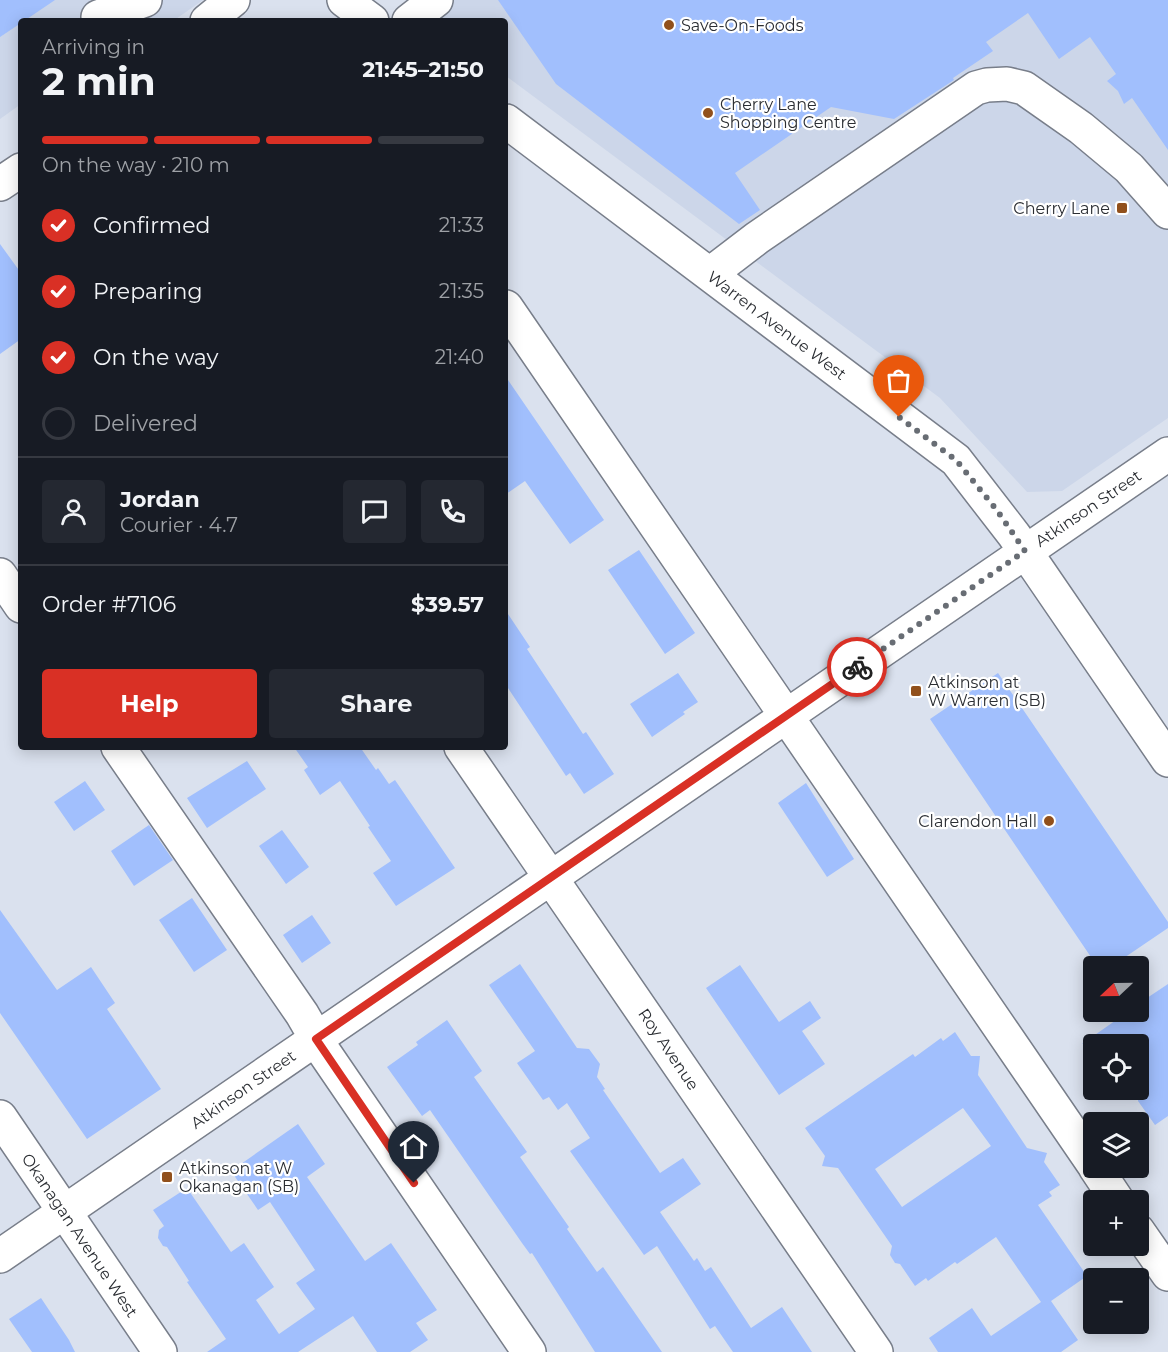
<!DOCTYPE html>
<meta charset="utf-8">
<style>
:root{--surface:#171b24;--page:#242831;--text:#f1f3f6;--muted:#9ea1a6;--line:#363941;--accent:#d93025}
body{margin:0;font-family:Montserrat,sans-serif;background:var(--page);color:var(--text);height:100vh;display:flex;flex-direction:column;font-size:22px;white-space:nowrap}
*{box-sizing:border-box;margin:0}
p{font-size:20px;color:var(--muted)}
.icon{flex:none;width:33px;height:33px;fill:none;stroke:currentColor;stroke-width:2;stroke-linecap:round;stroke-linejoin:round}
.map{position:relative;flex:1;overflow:hidden}
.panel{position:absolute;left:18px;top:18px;width:490px;height:732px;display:flex;flex-direction:column;background:var(--surface);border-radius:6px;box-shadow:0 3px 15px #0003}
.panel>*{flex:none}
.needle{width:39px;rotate:248deg}
.buttons{position:absolute;left:1083px;top:956px;display:grid;gap:12px}
.buttons a{display:grid;place-items:center;width:66px;height:66px;border-radius:6px;background:var(--surface);box-shadow:0 3px 15px #0003;font-size:30px}
.pin{position:absolute;display:grid;place-items:center;width:51px;height:51px;color:#fff;margin:-62px -26px;border-radius:50% 50% 50% 0;rotate:-45deg;box-shadow:0 0 6px #0007}
.pin .icon{rotate:45deg}
.courier{position:absolute;display:grid;place-items:center;width:60px;height:60px;margin:-30px;border:4px solid #d93025;border-radius:50%;background:#fff;color:#222;box-shadow:0 2px 8px #0007}
.summary em{font-style:normal;font-weight:700}
.summary div{display:flex;flex-direction:column-reverse}
.summary{display:flex;align-items:center;justify-content:space-between;height:102px;padding:0 24px}
h1{font-size:39px;font-weight:700;line-height:45px}
.bar{display:grid;grid-template-columns:repeat(4,1fr);gap:9px 6px;align-content:center;height:72px;padding:0 24px}
.bar i{height:8px;border-radius:4px;background:var(--line)}
.bar .on{background:var(--accent)}
.bar p{grid-column:span 4}
.line{display:flex;align-items:center;gap:15px;padding:0 24px;border-top:2px solid var(--line)}
.line div{flex:1}
.round{display:grid;place-items:center;flex:none;width:63px;height:63px;border-radius:6px;background:var(--page)}
ol{padding:0 24px;list-style:none}
li{display:flex;align-items:center;gap:18px;height:66px}
li p{margin-inline-start:auto}
li .icon{padding:6px;border-radius:50%;background:var(--accent);color:#fff;stroke-width:4}
li:last-child{color:var(--muted)}
li i{width:33px;height:33px;border:3px solid var(--line);border-radius:50%}
.button{display:flex;gap:12px;margin-top:auto;padding:12px 24px}
.button a{flex:1;height:69px;border-radius:6px;background:var(--accent);color:#fff;font-size:24px;font-weight:700;line-height:69px;text-align:center}
.button a+a{background:var(--page);color:var(--text)}
.map>svg:first-child{display:block}
</style>
<div class="map">
<svg width="1168" height="1352" viewBox="0 0 1168 1352">
<rect width="100%" height="100%" fill="#dae1ee"/>
<path fill="#ccd6e9" d="M 0,0 L 203,0 L 173,21 L 21,21 L 21,104 L 0,119 Z
M 407,0 L 1168,0 L 1168,418 L 1062,491 L 1027,492 L 940,398 L 506,76 L 506,21 L 434,21 Z"/>
<path fill="#a1bffd" fill-rule="evenodd" d="M 0,0 L 55,0 L 24,21 L 21,21 L 21,23 L 0,37 Z
M 498,0 L 1168,0 L 1168,150 L 1132,98 L 1124,104 L 1118,91 L 1107,81 L 1116,74 L 1090,37 L 1059,59 L 1028,13 L 986,42 L 993,51 L 953,78 L 954,80 L 894,119 L 831,107 L 735,173 L 760,210 L 739,224 L 556,84 Z
M 0,244 L 21,273 L 21,339 L 0,354 Z
M 506,377 L 604,520 L 570,544 L 525,481 L 506,494 Z
M 639,550 L 695,633 L 665,654 L 608,570 Z
M 506,611 L 530,647 L 527,649 L 583,734 L 586,732 L 614,774 L 584,794 L 570,773 L 566,776 L 506,685 Z
M 678,673 L 698,702 L 683,712 L 685,714 L 652,737 L 630,704 Z
M 998,673 L 1168,922 L 1168,928 L 1112,966 L 1097,966 L 930,719 Z
M 294,747 L 360,747 L 376,770 L 378,768 L 389,784 L 395,780 L 455,868 L 396,906 L 373,873 L 391,861 L 368,827 L 370,826 L 340,781 L 320,795 L 304,770 L 308,767 Z
M 247,761 L 266,789 L 207,828 L 187,798 Z
M 85,781 L 105,810 L 74,831 L 54,802 Z
M 806,783 L 854,859 L 827,877 L 778,803 Z
M 149,825 L 173,860 L 134,886 L 111,851 Z
M 282,830 L 309,867 L 286,884 L 259,846 Z
M 192,898 L 227,950 L 194,972 L 159,920 Z
M 0,910 L 57,990 L 91,967 L 115,1003 L 107,1009 L 161,1089 L 87,1139 L 0,1013 Z
M 312,915 L 331,943 L 302,963 L 283,935 Z
M 520,964 L 577,1048 L 589,1049 L 600,1064 L 597,1077 L 605,1089 L 603,1090 L 660,1173 L 683,1158 L 701,1184 L 660,1212 L 694,1261 L 697,1258 L 705,1271 L 711,1267 L 751,1328 L 782,1307 L 812,1352 L 733,1352 L 715,1326 L 710,1329 L 657,1246 L 644,1255 L 570,1151 L 590,1138 L 567,1103 L 558,1110 L 549,1097 L 543,1100 L 517,1063 L 535,1051 L 489,985 Z
M 740,965 L 779,1022 L 810,1001 L 821,1018 L 802,1031 L 825,1064 L 779,1095 L 706,988 Z
M 1168,984 L 1168,1116 L 1155,1125 L 1138,1101 L 1138,1044 L 1082,1044 L 1129,1011 L 1138,1011 L 1138,1004 Z
M 447,1020 L 482,1071 L 474,1077 L 527,1152 L 520,1157 L 569,1227 L 567,1229 L 597,1272 L 603,1267 L 662,1352 L 595,1352 L 532,1253 L 530,1254 L 522,1243 L 430,1110 L 422,1116 L 387,1067 L 418,1045 L 416,1042 Z
M 955,1032 L 971,1056 L 980,1056 L 978,1075 L 1027,1148 L 1047,1153 L 1044,1162 L 1060,1185 L 1049,1192 L 1052,1196 L 1038,1205 L 1087,1276 L 1051,1301 L 1078,1340 L 1061,1352 L 938,1352 L 929,1338 L 972,1308 L 991,1336 L 1041,1302 L 996,1237 L 957,1264 L 955,1262 L 928,1281 L 926,1278 L 915,1286 L 900,1264 L 895,1263 L 890,1255 L 892,1246 L 838,1168 L 822,1166 L 825,1156 L 805,1128 L 913,1054 L 915,1057 L 941,1038 L 943,1041 ZM 963,1108 L 991,1146 L 902,1207 L 875,1169 Z
M 298,1124 L 325,1164 L 307,1177 L 365,1261 L 391,1243 L 437,1310 L 416,1323 L 428,1340 L 410,1352 L 377,1352 L 353,1316 L 298,1352 L 207,1352 L 226,1339 L 187,1282 L 189,1281 L 167,1247 L 163,1246 L 158,1238 L 159,1230 L 164,1226 L 153,1210 L 187,1188 L 231,1252 L 244,1243 L 274,1287 L 256,1300 L 279,1334 L 315,1309 L 296,1283 L 315,1270 L 270,1202 L 258,1210 L 231,1171 Z
M 41,1298 L 69,1340 L 75,1352 L 32,1352 L 9,1319 Z"/>
<g fill="none" stroke-linecap="round" stroke-linejoin="round">
<g stroke="#787e8a" stroke-width="36">
<path id="minor" d="M 344,0 L 372,21
M 98,17 L 145,0
M 207,21 L 233,0
M 409,21 L 436,0
M 506,121 L 956,460 L 1014,535 L 1168,760
M 0,184 L 21,170
M 710,274 L 757,238 L 976,88 L 987,85 L 1007,84 L 1024,88 L 1081,128 L 1129,168 L 1168,212
M 506,307 L 1094,1165
M 0,575 L 21,606
M 118,747 L 302,1014 L 324,1052 L 529,1352
M 461,747 L 876,1352
M 0,1117 L 160,1352
M 1095,1167 L 1117,1200
M 1138,1231 L 1168,1274
M 0,1256 L 1168,454"/>
</g>
<use href="#minor" stroke="#fff" stroke-width="33"/>
</g>
<g fill="none" stroke-linecap="round" stroke-linejoin="round">
<path stroke="#686d74" stroke-width="6" stroke-dasharray="0 10.8" d="M 857,667 L 1025,551 L 996,509 L 956,460 L 899,417"/>
<path stroke="#d93025" stroke-width="8" d="M 414,1183 L 316,1039 L 857,667"/>
</g>
<g fill="#91501c" stroke="#fff" stroke-width="2">
<circle cx="669" cy="25" r="6"/>
<circle cx="708" cy="113" r="6"/>
<rect x="1116" y="202" width="12" height="12" rx="3"/>
<rect x="910" y="685" width="12" height="12" rx="3"/>
<circle cx="1049" cy="821" r="6"/>
<rect x="161" y="1171" width="12" height="12" rx="3"/>
</g>
<g text-anchor="middle" stroke-width="4.5" stroke-linejoin="round" paint-order="stroke">
<g font-size="16" fill="#2b2e33" stroke="#fff" text-anchor="start">
<text x="681" y="31">Save-On-Foods</text>
<text x="720" y="110">Cherry Lane<tspan x="720" dy="18">Shopping Centre</tspan></text>
<text x="1110" y="214" text-anchor="end">Cherry Lane</text>
<text x="928" y="688">Atkinson at<tspan x="928" dy="18">W Warren (SB)</tspan></text>
<text x="1037" y="827" text-anchor="end">Clarendon Hall</text>
<text x="179" y="1174">Atkinson at W<tspan x="179" dy="18">Okanagan (SB)</tspan></text>
</g>
<g font-size="16" fill="#2b2e33" stroke="#fff">
<text transform="translate(777 325) rotate(37)" y="6">Warren Avenue West</text>
<text transform="translate(1088 508) rotate(-34)" y="6">Atkinson Street</text>
<text transform="translate(669 1049) rotate(56)" y="6">Roy Avenue</text>
<text transform="translate(243 1089) rotate(-35)" y="6">Atkinson Street</text>
<text transform="translate(80 1235) rotate(56)" y="6">Okanagan Avenue West</text>
</g>
</g>
</svg>
<div class="buttons">
<a><svg class="needle" viewBox="-14 -14 28 28"><path d="M0-13l5 13h-10z" fill="#e53935"/><path d="M0 13l5-13h-10z" fill="#9ea1a6"/></svg></a>
<a><svg class="icon" aria-label="locate" viewBox="0 0 24 24"><circle cx="12" cy="12" r="6"/><path d="M12 2v4M12 18v4M2 12h4M18 12h4"/></svg></a>
<a><svg class="icon" aria-label="layers" viewBox="0 0 24 24"><path d="M12 4l9 5-9 5-9-5zM3 14l9 5 9-5"/></svg></a>
<a>+</a>
<a>−</a>
</div>
<div class="pin" style="left:899px;top:417px;background:#ea580c"><svg class="icon" aria-label="bag" viewBox="0 0 24 24"><path d="M5 8h14l-1 12H6zM9 8a3 3 0 0 1 6 0"/></svg></div>
<div class="pin" style="left:414px;top:1183px;background:#1f2937"><svg class="icon" aria-label="home" viewBox="0 0 24 24"><path d="M3 11l9-7 9 7M6 9v11h12V9"/></svg></div>
<div class="courier" style="left:857px;top:667px"><svg class="icon" aria-label="bike" viewBox="0 0 24 24"><circle cx="6" cy="16" r="4"/><circle cx="18" cy="16" r="4"/><path d="M6 16l4-8h5l3 8M10 8l3 8H6M13 5h3"/></svg></div>
<section class="panel">
<div class="summary"><div><h1>2 min</h1><p>Arriving in</p></div><em>21:45–21:50</em></div>
<div class="bar"><i class="on"></i><i class="on"></i><i class="on"></i><i></i><p>On the way · 210 m</p></div>
<ol>
<li><svg class="icon" aria-label="check" viewBox="0 0 24 24"><path d="M5 12l5 5 9-10"/></svg>Confirmed<p>21:33</p></li>
<li><svg class="icon" aria-label="check" viewBox="0 0 24 24"><path d="M5 12l5 5 9-10"/></svg>Preparing<p>21:35</p></li>
<li><svg class="icon" aria-label="check" viewBox="0 0 24 24"><path d="M5 12l5 5 9-10"/></svg>On the way<p>21:40</p></li>
<li><i></i>Delivered</li>
</ol>
<div class="line" style="height:108px"><a class="round"><svg class="icon" aria-label="person" viewBox="0 0 24 24"><circle cx="12" cy="8" r="4"/><path d="M4 21q1-7 8-7t8 7"/></svg></a><div><b>Jordan</b><p>Courier · 4.7</p></div><a class="round"><svg class="icon" aria-label="chat" viewBox="0 0 24 24"><path d="M4 5h16v11H9l-5 4z"/></svg></a><a class="round"><svg class="icon" aria-label="phone" viewBox="0 0 24 24"><path d="M5 4h4l2 5-3 2q2 4 5 5l2-3 5 2v4C11 20 4 13 5 4z"/></svg></a></div>
<div class="line" style="height:78px"><div>Order #7106</div><b>$39.57</b></div>
<div class="button"><a>Help</a><a>Share</a></div>
</section>
</div>
